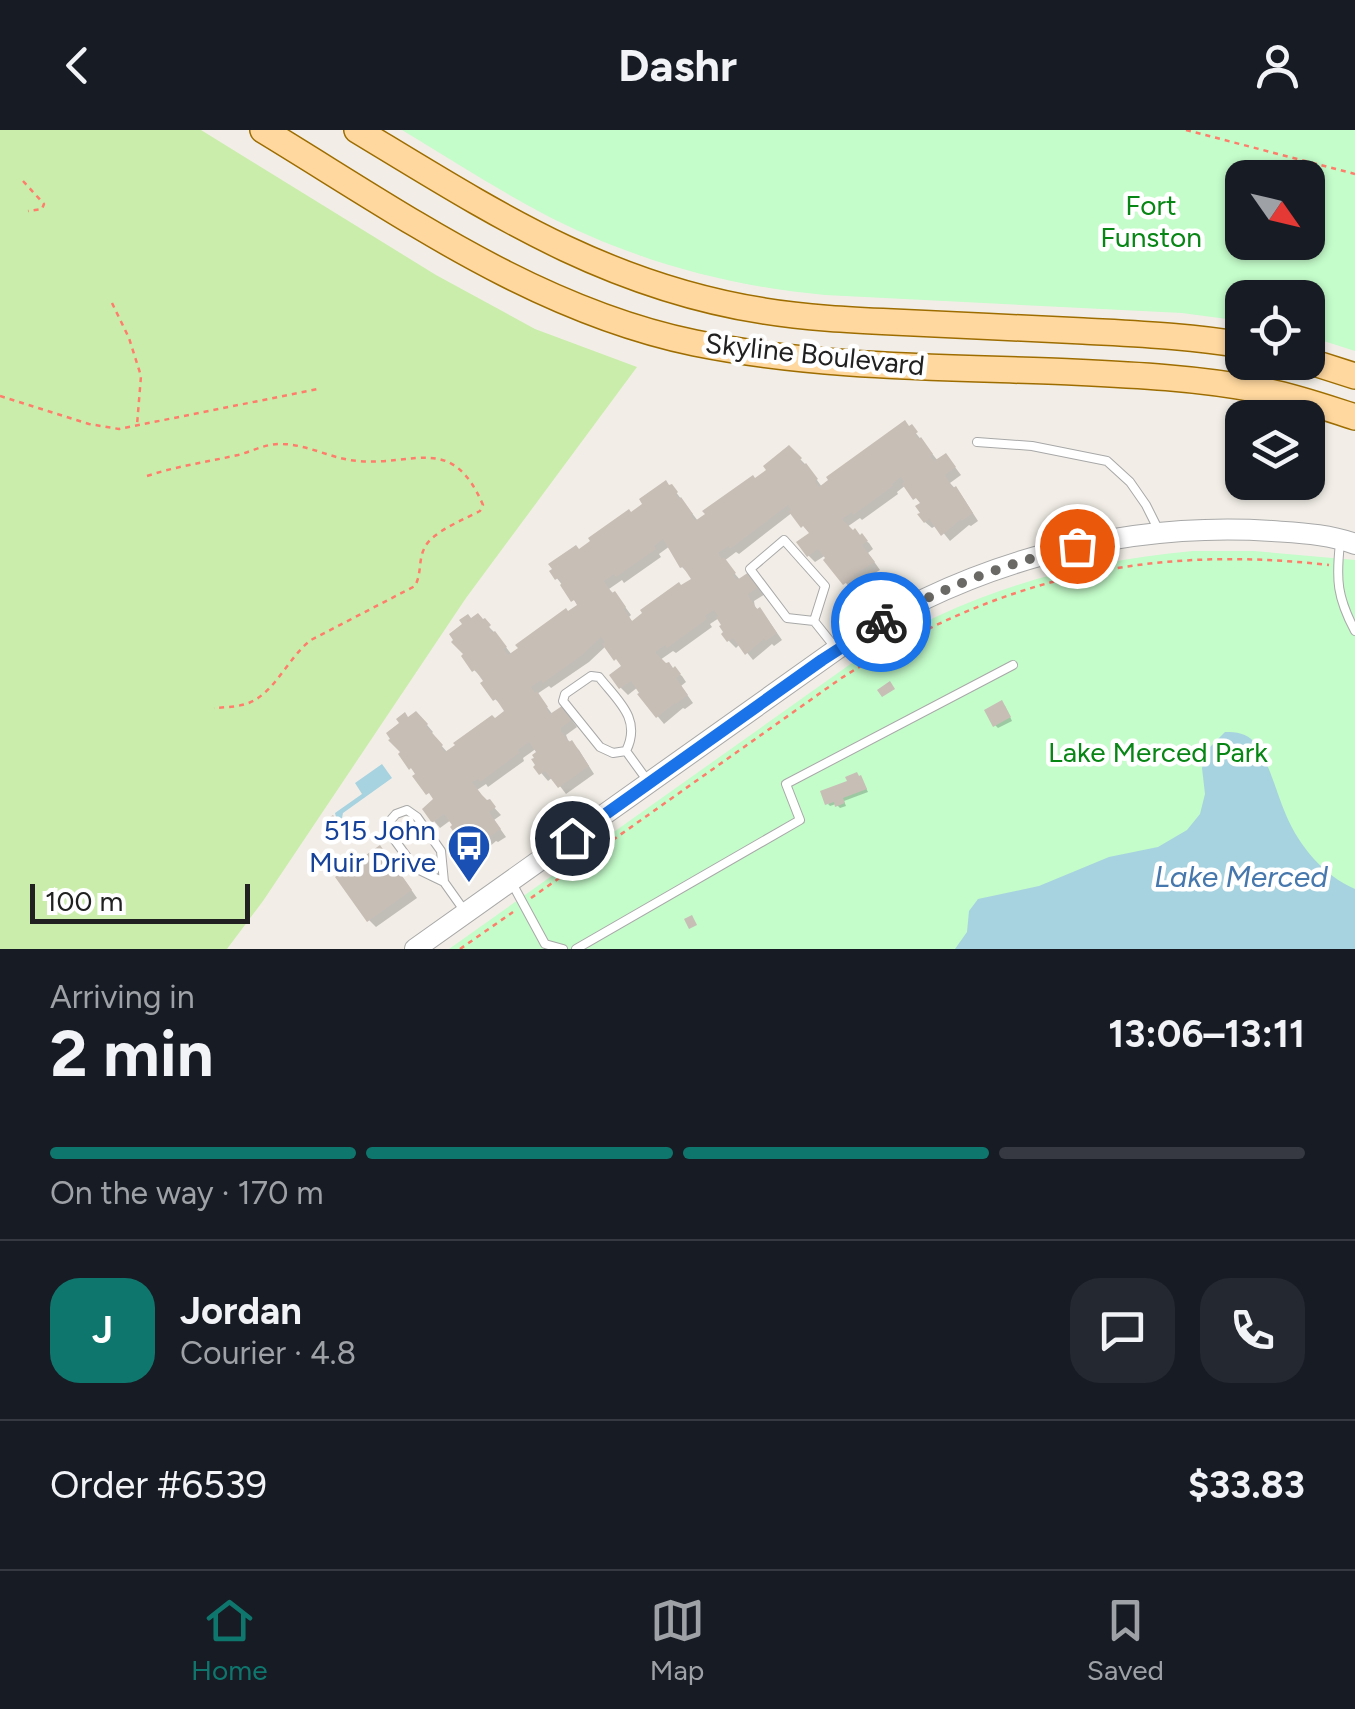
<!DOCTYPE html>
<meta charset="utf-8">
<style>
:root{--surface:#171b24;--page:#242831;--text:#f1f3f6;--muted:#9ea1a6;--line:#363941;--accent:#0f766e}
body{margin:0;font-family:Figtree,sans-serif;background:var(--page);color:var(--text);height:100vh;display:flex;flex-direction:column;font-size:38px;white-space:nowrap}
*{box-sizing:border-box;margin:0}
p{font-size:32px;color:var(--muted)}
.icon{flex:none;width:55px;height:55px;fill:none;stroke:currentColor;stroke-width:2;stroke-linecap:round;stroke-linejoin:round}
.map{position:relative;height:819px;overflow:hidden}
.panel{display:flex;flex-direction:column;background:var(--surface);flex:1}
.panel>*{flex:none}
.needle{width:65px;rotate:124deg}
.tools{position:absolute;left:1225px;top:30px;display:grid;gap:20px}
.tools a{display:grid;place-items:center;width:100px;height:100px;border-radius:20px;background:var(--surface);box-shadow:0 2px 8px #0004;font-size:50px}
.scale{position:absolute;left:30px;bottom:25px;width:220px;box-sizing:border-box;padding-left:10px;border:5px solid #212121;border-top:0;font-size:28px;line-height:35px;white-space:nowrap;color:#212121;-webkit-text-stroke:8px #fff;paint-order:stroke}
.pin{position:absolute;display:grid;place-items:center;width:85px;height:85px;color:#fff;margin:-42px;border:5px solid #fff;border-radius:50%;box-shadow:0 2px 10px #0007}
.courier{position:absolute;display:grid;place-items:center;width:100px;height:100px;margin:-50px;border:8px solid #1a73e8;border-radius:50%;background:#fff;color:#222;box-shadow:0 2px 12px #0007}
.head em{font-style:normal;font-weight:700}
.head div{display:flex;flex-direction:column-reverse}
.head{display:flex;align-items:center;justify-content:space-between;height:170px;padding:0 50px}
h1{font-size:65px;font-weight:700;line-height:75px}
.bar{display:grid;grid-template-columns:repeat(4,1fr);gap:15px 10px;align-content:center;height:120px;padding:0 50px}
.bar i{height:12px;border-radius:8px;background:var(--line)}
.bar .current{background:var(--accent)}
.bar p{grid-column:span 4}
.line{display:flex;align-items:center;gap:25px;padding:0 50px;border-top:2px solid var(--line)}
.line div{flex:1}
.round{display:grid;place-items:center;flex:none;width:105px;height:105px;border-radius:30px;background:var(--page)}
header{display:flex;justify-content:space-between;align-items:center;height:130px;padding:0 50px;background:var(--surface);font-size:45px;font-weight:700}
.tabs{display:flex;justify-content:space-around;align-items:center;height:140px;border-top:2px solid var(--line);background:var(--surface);font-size:28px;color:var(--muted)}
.tabs a{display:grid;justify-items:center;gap:5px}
.tabs .current{color:var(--accent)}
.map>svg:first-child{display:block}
</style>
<header><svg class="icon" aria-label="back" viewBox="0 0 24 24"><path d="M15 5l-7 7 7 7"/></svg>Dashr<svg class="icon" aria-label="person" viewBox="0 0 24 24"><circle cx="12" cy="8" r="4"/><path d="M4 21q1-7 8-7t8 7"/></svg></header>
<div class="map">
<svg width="1355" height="819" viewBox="0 0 1355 819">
<rect width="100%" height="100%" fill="#f2eee7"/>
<path fill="#caedac" d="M 0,0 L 201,0 L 436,145 L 535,199 L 637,237 L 466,468 L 263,771 L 227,819 L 0,819 Z"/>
<path fill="#c4fcca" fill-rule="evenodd" d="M 402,0 L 1355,0 L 1355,221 L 1308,206 L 1308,168 L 1242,168 L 1242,191 L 1182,183 L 825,165 C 725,156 629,129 540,82 C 493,57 447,27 402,0 ZM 1242,48 L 1308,48 L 1308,112 L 1242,112 Z
M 1193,421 L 1254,421 L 1355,430 L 1355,819 L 449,819 L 859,528 C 969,462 1066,433 1193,421 Z"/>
<path fill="#a7d2e0" d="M 1225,602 C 1236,602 1247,603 1254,612 C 1270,633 1276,662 1286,685 C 1299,716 1324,746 1355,759 L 1355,819 L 955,819 L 967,802 L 969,781 L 978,769 L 1039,756 L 1109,727 L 1158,717 L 1187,700 L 1200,684 L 1205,664 L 1202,638 L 1210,617 Z
M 382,634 L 392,648 L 343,683 L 342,688 L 337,691 L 335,683 L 362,664 L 355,653 Z"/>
<path fill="#0003" fill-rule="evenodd" d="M 911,297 L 938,331 L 952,333 L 961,345 L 950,353 L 962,366 L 978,391 L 971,396 L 969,395 L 950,411 L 937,395 L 932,398 L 925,392 L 922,375 L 906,355 L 897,362 L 898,364 L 862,390 L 860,388 L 847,397 L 869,413 L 873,419 L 868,423 L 880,440 L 858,453 L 859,455 L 851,460 L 826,425 L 815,432 L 808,425 L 811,405 L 793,382 L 739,424 L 736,422 L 724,431 L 741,451 L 749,445 L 765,464 L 754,471 L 755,477 L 766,487 L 782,510 L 774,516 L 772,514 L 753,530 L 740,514 L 736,518 L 729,511 L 719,488 L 710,494 L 712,497 L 676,523 L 673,521 L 660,530 L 682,546 L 686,552 L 681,556 L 693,573 L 685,579 L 683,578 L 664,594 L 640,565 L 638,557 L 628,565 L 621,558 L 613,546 L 624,537 L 606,516 L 589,532 L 551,558 L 549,556 L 537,564 L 553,585 L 569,586 L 577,597 L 566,605 L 568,610 L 579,620 L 594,644 L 566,664 L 553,647 L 548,651 L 537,638 L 537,618 L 523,628 L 524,631 L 488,657 L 486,654 L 477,660 L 487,673 L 489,672 L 501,685 L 494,690 L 506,707 L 498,712 L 496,711 L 478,727 L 451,690 L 440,698 L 434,691 L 436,671 L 401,624 L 409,589 L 422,589 L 433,602 L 431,604 L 448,623 L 508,581 L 495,569 L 486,551 L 474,540 L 471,491 L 478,486 L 496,504 L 512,525 L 579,476 L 552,442 L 672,357 L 698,391 L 756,351 L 789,318 L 807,336 L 822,357 ZM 670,416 L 682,437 L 694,449 L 633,493 L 629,487 L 631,485 L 621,471 L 609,459 L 622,450 L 624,453 L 661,427 L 659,424 Z
M 1005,576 L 1012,591 L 998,598 L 995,595 Z
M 861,648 L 868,662 L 844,671 L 846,676 L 840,678 L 836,674 L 830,676 L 828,674 Z
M 387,725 L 417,768 L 376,797 L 369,790 Z"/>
<path fill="#c7beb6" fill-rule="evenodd" d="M 905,290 L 909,296 L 912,294 L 918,302 L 915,304 L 919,309 L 921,307 L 933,324 L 930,326 L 934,331 L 946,323 L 956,337 L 945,345 L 953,358 L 956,356 L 973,383 L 962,391 L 961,389 L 941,406 L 929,389 L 924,393 L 917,384 L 920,383 L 915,376 L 920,373 L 916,368 L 913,370 L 902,354 L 904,352 L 901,347 L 892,354 L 893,356 L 853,385 L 852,382 L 842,389 L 853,400 L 855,398 L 860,405 L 862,403 L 868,411 L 862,415 L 875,432 L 853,445 L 854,447 L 843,455 L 823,430 L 825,428 L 818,419 L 807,427 L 796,412 L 809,403 L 803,396 L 801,398 L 789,382 L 791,380 L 788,375 L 730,419 L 728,416 L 718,423 L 722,429 L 724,427 L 736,443 L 733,445 L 737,450 L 749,442 L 760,456 L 748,464 L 749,467 L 757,479 L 760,477 L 777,503 L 766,511 L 764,509 L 745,525 L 733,508 L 727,512 L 721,504 L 723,502 L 719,496 L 721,495 L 716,487 L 718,486 L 714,480 L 705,486 L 707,489 L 667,518 L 665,515 L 655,522 L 666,533 L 669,532 L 673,538 L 675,536 L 681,544 L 676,548 L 688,565 L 676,574 L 675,573 L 656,588 L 637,564 L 639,563 L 631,551 L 619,559 L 609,545 L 621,536 L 616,529 L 614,531 L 602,514 L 605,512 L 601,507 L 582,525 L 543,553 L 541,550 L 531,557 L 535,563 L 537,561 L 548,577 L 546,578 L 550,584 L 562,576 L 572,590 L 561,598 L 561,601 L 569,612 L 572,610 L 589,636 L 558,658 L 545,641 L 539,645 L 533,637 L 535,635 L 531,629 L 534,628 L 532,625 L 536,622 L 529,612 L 518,620 L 519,623 L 480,652 L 478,649 L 472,652 L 482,665 L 487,670 L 490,669 L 496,677 L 489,682 L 501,699 L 489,707 L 488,706 L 469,722 L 450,697 L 452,695 L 444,684 L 432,693 L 422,679 L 433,669 L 429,663 L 426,665 L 412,646 L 415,644 L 411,638 L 409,640 L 398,624 L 400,622 L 388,610 L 390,609 L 386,603 L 399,593 L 396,589 L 405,582 L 408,587 L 416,581 L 428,594 L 426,596 L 443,615 L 441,617 L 445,622 L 455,615 L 453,613 L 492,585 L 495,588 L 504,581 L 496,569 L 493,571 L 480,553 L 483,551 L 475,540 L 472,542 L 461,526 L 463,524 L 451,512 L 453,510 L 449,504 L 462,494 L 459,490 L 468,484 L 471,488 L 478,483 L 483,489 L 485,488 L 491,495 L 489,497 L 492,503 L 495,501 L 507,517 L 504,519 L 508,525 L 518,518 L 515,515 L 566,478 L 568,481 L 577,475 L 574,470 L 571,472 L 560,455 L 562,453 L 558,448 L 555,450 L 549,441 L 552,439 L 548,434 L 576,415 L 579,419 L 590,411 L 588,408 L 629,379 L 631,382 L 642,374 L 639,369 L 666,350 L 669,355 L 672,354 L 678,362 L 676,364 L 679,369 L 681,367 L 693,384 L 691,385 L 695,391 L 705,384 L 702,381 L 753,345 L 755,348 L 766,340 L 763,336 L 789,315 L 802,328 L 800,330 L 804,335 L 806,333 L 818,349 L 815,351 L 819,357 L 828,350 L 826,347 ZM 663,409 L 680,438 L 683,437 L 691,449 L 681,455 L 679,452 L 640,480 L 642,483 L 632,491 L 624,479 L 626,477 L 615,461 L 612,463 L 604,451 L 614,444 L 616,447 L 656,419 L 654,416 Z
M 890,551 L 895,559 L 882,567 L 877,560 Z
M 1002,570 L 1011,587 L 993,597 L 984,580 Z
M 857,642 L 859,646 L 861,645 L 867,659 L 843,668 L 845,673 L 835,677 L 834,672 L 825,675 L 820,661 L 847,651 L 845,647 Z
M 333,685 L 340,695 L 330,702 L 323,692 Z
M 380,715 L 412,760 L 367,792 L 335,747 Z
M 692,785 L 697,795 L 689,799 L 684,789 Z"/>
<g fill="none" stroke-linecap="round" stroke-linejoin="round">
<g stroke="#a8a8a8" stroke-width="10">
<path id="service" d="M 977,312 L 1032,316 L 1107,331 L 1130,352 L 1146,375 L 1158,399
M 1340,413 C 1336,450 1337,467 1355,501
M 814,491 L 787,488 L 750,439 L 784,410 L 825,456 L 814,491 L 834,516
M 591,546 L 599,547 C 618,571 642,589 626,621 L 613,623 L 600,617 L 563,571 L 565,564 Z
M 626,621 L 647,650
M 444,752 L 415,738 L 391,705 L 389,692 L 396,684 L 407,680 L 417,687 L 441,721 L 444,752 L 466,783
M 513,755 L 545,814 L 563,819
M 576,819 L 800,690 L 786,654 L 1013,535"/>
</g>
<g stroke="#a8a8a8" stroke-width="22">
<path id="tertiary" d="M 415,819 L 837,519 C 964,434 1119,391 1272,401 C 1300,403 1329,404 1355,414"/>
</g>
<g stroke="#9e6d00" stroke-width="28">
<path id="primary" d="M 263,0 C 400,83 535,180 695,213 C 819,238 947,237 1072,242 C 1135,245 1198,248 1260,260 C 1293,266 1324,277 1355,287
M 357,0 C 491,81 605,156 764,181 C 807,188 850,190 893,192 C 956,195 1020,198 1083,201 C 1137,204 1190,206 1242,215
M 1308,231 L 1355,246"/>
</g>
<path stroke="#ff7e6b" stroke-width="2.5" stroke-dasharray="5 5" stroke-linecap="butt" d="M 1186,0 L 1355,44
M 23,51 L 44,74 L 42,79 L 28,81
M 112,173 L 129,208 L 141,246 L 137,295
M 0,266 L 89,294 L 119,299 L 318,259
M 147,346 C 177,336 207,332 238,325 C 253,321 267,313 283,314 C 309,315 332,329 358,331 C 415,336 452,303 483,375 L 480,381 C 465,389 432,402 425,417 C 418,429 422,443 415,456 L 311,510 C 290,526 278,556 255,570 C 243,577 228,577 214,578
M 531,768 L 840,549 C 995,449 1145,414 1329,435
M 460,819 L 513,782"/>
<use href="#service" stroke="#fff" stroke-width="8"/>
<use href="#tertiary" stroke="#fff" stroke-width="20"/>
<use href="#primary" stroke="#ffd89f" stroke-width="25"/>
</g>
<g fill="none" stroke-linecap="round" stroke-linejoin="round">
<path stroke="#6a6966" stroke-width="10" stroke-dasharray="0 18" d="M 881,492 C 943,457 1008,433 1077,416"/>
<path stroke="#1a73e8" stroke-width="12" d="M 572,708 L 822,530 L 881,492"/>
</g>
<defs>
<g id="bus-pin" transform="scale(2.25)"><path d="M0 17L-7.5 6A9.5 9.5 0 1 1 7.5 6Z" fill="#1a4fb4" stroke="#fff"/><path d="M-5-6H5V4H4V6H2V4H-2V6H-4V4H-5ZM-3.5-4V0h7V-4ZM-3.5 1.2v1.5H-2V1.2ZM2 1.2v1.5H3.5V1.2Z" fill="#fff"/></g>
</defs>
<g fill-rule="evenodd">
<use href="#bus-pin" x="469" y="716"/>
</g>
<g text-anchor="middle" stroke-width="9" stroke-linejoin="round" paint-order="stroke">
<g font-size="28" fill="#088615" stroke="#fff">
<text x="1151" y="85">Fort<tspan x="1151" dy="32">Funston</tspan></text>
<text x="1158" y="632">Lake Merced Park</text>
</g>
<g font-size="28" fill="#212121" stroke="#fff">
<text transform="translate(815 224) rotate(6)" y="10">Skyline Boulevard</text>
</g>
<g font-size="28" fill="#164399" stroke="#fff" text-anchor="end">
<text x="436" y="710">515 John<tspan x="436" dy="32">Muir Drive</tspan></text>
</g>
<g font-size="30" font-style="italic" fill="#4677ad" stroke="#fff">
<text x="1241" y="757">Lake Merced</text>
</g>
</g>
</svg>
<div class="tools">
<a><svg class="needle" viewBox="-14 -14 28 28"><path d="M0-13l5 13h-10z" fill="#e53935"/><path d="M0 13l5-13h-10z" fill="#9ea1a6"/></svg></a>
<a><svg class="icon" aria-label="locate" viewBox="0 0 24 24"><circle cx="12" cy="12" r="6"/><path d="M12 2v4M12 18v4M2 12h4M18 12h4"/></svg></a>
<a><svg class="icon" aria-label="layers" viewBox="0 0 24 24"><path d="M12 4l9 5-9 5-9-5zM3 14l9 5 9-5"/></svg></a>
</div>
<div class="scale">100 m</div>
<div class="pin" style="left:1077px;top:416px;background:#ea580c"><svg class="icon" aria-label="bag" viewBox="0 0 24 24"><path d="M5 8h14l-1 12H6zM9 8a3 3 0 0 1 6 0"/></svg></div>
<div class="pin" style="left:572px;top:708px;background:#1f2937"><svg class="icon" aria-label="home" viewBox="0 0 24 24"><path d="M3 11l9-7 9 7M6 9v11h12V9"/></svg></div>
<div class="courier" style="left:881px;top:492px"><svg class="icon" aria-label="bike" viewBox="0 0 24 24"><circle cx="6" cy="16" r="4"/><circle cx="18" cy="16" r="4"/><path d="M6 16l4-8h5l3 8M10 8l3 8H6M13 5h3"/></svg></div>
</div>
<section class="panel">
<div class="head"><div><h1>2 min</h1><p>Arriving in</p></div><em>13:06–13:11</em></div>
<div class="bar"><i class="current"></i><i class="current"></i><i class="current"></i><i></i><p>On the way · 170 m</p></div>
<div class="line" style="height:180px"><b class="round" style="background:var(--accent);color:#fff">J</b><div><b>Jordan</b><p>Courier · 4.8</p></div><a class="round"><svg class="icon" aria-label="chat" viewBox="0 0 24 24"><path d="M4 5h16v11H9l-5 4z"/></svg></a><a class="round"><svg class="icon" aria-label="phone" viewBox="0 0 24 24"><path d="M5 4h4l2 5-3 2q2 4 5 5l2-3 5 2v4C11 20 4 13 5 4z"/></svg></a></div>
<div class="line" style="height:130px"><div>Order #6539</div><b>$33.83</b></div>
</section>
<nav class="tabs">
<a class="current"><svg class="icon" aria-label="home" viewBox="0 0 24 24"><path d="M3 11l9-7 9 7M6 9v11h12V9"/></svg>Home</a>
<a><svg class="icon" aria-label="map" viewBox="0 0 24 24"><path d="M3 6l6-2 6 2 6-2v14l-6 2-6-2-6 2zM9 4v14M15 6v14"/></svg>Map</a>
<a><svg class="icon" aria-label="saved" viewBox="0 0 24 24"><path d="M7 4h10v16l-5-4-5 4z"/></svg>Saved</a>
</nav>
